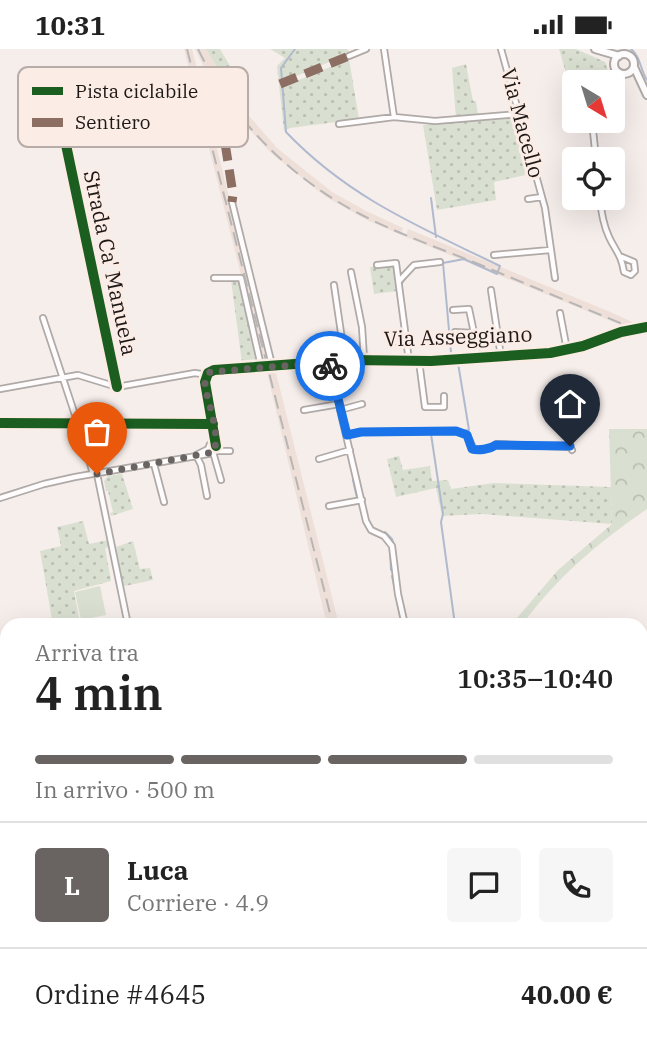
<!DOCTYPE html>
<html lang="it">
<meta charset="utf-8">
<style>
:root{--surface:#fff;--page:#f6f6f6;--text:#222;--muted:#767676;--line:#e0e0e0;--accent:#696361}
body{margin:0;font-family:"IBM Plex Serif",serif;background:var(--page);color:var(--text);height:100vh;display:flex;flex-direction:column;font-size:26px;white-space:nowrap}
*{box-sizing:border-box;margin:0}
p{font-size:23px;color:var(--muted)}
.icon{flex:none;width:38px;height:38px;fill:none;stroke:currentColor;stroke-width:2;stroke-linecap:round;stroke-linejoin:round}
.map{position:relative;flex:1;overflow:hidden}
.details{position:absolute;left:0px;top:569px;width:648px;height:436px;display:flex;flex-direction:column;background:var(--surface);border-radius:21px 21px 0 0;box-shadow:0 7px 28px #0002}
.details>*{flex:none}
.needle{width:46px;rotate:142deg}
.controls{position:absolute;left:562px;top:21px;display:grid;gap:14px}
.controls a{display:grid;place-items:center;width:63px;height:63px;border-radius:7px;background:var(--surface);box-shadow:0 7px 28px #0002;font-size:35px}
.pin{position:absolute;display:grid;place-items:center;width:60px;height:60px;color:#fff;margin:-72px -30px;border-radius:50% 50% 50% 0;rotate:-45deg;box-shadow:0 0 7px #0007}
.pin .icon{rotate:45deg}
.courier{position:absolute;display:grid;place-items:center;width:70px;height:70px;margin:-35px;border:5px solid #1a73e8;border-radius:50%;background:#fff;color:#222;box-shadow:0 2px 9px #0007}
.summary em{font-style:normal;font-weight:600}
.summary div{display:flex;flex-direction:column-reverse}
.summary{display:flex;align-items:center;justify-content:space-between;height:119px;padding:0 35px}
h1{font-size:46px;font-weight:600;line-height:52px}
.bar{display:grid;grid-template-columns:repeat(4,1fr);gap:10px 7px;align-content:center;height:84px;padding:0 35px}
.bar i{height:9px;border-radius:5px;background:var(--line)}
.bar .active{background:var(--accent)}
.bar p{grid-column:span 4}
.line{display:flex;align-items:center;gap:18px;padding:0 35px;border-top:2px solid var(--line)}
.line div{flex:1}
.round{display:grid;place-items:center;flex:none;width:74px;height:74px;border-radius:7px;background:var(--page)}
.status{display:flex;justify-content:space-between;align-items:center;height:49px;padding:0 35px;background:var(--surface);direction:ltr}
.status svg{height:19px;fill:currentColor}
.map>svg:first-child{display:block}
</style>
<div class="status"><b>10:31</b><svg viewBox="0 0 49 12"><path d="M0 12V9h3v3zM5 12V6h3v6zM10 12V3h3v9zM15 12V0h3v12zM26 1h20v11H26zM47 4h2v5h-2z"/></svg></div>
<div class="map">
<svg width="647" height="1004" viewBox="0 0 647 1004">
<defs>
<pattern id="green-dots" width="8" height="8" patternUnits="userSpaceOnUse" patternTransform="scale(1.75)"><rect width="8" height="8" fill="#dae0d1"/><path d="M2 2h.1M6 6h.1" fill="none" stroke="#bbbfb3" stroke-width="1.8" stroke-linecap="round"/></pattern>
<pattern id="forest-crowns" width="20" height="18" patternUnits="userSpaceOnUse" patternTransform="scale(1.75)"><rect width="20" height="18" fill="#dae0d1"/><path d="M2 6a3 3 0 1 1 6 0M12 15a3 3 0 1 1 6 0" fill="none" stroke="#bbbfb3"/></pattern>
</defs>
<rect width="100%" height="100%" fill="#f6eeeb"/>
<path fill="#eedfd9" d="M 184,0 L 192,0 L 270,312 L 263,313 Z
M 195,0 L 206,0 L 243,60 L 277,99 L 332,143 L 366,162 L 403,179 L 401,186 L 367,171 L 326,148 L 272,105 L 236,66 L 209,28 Z
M 408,180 L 608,262 L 641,277 L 628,279 L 406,188 Z
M 266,319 L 275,320 L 339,576 L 327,576 Z"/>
<path fill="url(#green-dots)" d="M 206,0 L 220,0 L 244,41 L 234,47 Z
M 270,0 L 347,0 L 350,4 L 285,32 L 287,36 L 349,10 L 359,70 L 290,79 L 284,82 L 277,17 L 285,9 Z
M 559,0 L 576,0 L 605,13 L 608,22 L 606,30 L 600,33 L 574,33 L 574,45 L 572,45 Z
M 466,15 L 473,52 L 476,52 L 478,67 L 456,69 L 452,19 Z
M 516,67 L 530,116 L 528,117 L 530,125 L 494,133 L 496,151 L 437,161 L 423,76 Z
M 393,216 L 397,242 L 374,245 L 370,218 Z
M 238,230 L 240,232 L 259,312 L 242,314 L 231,231 Z
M 399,407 L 403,421 L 430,417 L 432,432 L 448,431 L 451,440 L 494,434 L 611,438 L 612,475 L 482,465 L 442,467 L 436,439 L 396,448 L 387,410 Z
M 122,425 L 133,460 L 111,467 L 110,464 L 113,463 L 108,442 L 106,442 L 104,432 L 108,427 Z
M 83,472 L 89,495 L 108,491 L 110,498 L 105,499 L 111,532 L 74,542 L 80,574 L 53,576 L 40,502 L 61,497 L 57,478 Z
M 133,492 L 140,520 L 150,519 L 153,531 L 125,537 L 122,535 L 116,498 Z"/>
<path fill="url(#forest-crowns)" d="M 609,380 L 647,380 L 647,460 C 599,493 556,529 522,576 L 511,576 L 558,521 L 612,475 Z"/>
<path fill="#dae0d1" d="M 100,537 L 106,566 L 81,571 L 75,543 Z"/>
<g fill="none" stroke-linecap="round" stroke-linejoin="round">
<path stroke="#b0bacf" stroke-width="2" d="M 295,0 L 281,19 L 286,83 C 349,149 420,178 500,217 L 497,225 L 464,210 L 443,214 L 452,315 L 458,314 L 469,381 L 459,382
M 631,0 C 641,8 640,21 647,31
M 431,149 L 436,188
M 414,219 L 425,217
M 402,239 L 402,234 L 410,223
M 436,384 L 431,385 L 443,465 L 441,473 L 455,576
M 353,431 L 357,449
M 385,483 L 392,490 L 394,496
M 390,500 L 391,521
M 395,501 L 399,537
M 392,527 L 402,576
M 405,567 L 407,576
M 640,822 L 647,822
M 0,951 L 7,948
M 455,998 L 456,1004"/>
<g stroke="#afa9a7" stroke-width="8">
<path id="minor" d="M 384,0 L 394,68
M 501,0 L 545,159 L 555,229
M 349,7 L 366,0
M 612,30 L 615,18
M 610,33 L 624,25
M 64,58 L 60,62 L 61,72 L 117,338
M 592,72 L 596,110
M 339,75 L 394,68 L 435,72 L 519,65
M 600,149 C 601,162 603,175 609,188 C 616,203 621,205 624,223 L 631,226 L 635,222 L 634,213 L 622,208
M 528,150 L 542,148
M 232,153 L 272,316
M 494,206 L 550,201
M 377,216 L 396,214 L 409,312
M 351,223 L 362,278 L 364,310
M 214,229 L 241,229 L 261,317
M 399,232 L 414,216 L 440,213
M 334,236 L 345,311
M 491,241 L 501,308
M 453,261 L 469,260 L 474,284 L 455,283
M 560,264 L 567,301
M 43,269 L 76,369
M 474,284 L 478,310
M 391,293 L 406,291
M 419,312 L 425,358 L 444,358 L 444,347
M 329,313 L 366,472 L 371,481 L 384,487 L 392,497 L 398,545 L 405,576
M 0,340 L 78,326 L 117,338 L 195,324 L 207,326
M 304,361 L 339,355
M 340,361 L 362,355
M 347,386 L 361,383 L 456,382 L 467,386 L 474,401 L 491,399 L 496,395 L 570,398 L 572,401
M 85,397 L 93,425
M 216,397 L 205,333 L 208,324 L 214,321 L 349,311 L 431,312 L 550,304 L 583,297 L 621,283 L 647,278
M 215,402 L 230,402
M 213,403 L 221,431
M 196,406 L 201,416 L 207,447
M 319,410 L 350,401
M 154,415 L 164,453
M 97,425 L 128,576
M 0,449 L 44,435 L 75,428 L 208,405 L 214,403 L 216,397 L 210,395 L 208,400 L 196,406
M 329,457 L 362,451
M 216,998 L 217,1004
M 340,998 L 341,1004
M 430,998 L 430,1004
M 452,998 L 453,1004"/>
</g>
<g stroke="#afa9a7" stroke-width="10">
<path id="major" d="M 595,0 L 619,7
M614 15a10 10 0 1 1 20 0a10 10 0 1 1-20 0Z
M 634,18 L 647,46"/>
</g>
<use href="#minor" stroke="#fefcfc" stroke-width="4.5"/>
<use href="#major" stroke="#fefcfc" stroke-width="6"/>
<path stroke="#b8b6b5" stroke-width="2" stroke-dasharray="14 7" stroke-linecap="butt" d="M 187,0 L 333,576
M 198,0 C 232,70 289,128 358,164 C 394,183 433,197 471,212 C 529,236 588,261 647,285
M 440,998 L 442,1004"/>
<path stroke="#8d6e63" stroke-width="9" stroke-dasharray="18 9" stroke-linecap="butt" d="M 280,35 L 349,7
M 225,94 L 233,145 L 232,153"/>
<g stroke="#fbece6" stroke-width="15">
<path id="cycleway" d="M 64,58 L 60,62 L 61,72 L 117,338
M 0,374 L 213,375
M 216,397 L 205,333 L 208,324 L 214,321 L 349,311 L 431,312 L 550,304 L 583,297 L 621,283 L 647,278"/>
</g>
<use href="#cycleway" stroke="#1b5e20" stroke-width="10"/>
</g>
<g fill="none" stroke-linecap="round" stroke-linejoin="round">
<path stroke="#696361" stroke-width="7" stroke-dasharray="0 12.6" d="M 97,425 L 214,403 C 220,384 209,357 205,337 L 205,330 L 210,323 L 329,313 L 330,317"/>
<path stroke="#1a73e8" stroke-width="9" d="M 330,317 L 347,386 L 361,383 L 456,382 L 467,386 L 472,400 C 479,402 490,400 496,396 L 570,397"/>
</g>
<g text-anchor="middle" stroke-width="6" stroke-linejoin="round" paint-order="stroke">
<g font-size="21" fill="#1d1816" stroke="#fbece6">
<text transform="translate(522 74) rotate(75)" y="7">Via Macello</text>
<text transform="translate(110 214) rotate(78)" y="7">Strada Ca' Manuela</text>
<text transform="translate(458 288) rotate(-2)" y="7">Via Asseggiano</text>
</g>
</g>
<rect x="18" y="18" width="230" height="80" rx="10" fill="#fbece6" stroke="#b8aca8" stroke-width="2"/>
<rect x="32" y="38" width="31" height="8" fill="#1b5e20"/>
<rect x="32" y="69" width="31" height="9" fill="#8d6e63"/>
<g font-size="19" fill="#1d1816">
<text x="75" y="49">Pista ciclabile</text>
<text x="75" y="80">Sentiero</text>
</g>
</svg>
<div class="controls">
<a><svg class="needle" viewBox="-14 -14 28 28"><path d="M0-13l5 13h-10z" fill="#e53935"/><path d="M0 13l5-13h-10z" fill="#767676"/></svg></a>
<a><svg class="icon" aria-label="locate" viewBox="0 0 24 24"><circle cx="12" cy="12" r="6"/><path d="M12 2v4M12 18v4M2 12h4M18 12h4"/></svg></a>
</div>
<div class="pin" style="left:97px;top:425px;background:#ea580c"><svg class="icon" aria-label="bag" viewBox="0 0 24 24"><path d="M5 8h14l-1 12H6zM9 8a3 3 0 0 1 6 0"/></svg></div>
<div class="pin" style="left:570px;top:397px;background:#1f2937"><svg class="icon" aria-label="home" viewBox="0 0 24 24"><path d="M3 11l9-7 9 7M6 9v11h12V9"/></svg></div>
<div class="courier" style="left:330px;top:317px"><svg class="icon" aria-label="bike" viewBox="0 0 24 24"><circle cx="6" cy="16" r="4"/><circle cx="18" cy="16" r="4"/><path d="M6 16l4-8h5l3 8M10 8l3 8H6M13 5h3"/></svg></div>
<section class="details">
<div class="summary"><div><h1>4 min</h1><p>Arriva tra</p></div><em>10:35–10:40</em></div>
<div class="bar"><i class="active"></i><i class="active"></i><i class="active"></i><i></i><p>In arrivo · 500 m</p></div>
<div class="line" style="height:126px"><b class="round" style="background:var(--accent);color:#fff">L</b><div><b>Luca</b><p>Corriere · 4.9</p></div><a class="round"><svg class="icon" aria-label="chat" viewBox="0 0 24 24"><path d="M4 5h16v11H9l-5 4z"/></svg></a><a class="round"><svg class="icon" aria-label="phone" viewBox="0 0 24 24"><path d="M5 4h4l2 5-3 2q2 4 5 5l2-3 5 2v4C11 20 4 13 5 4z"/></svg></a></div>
<div class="line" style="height:91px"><div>Ordine #4645</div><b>40.00 €</b></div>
</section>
</div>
